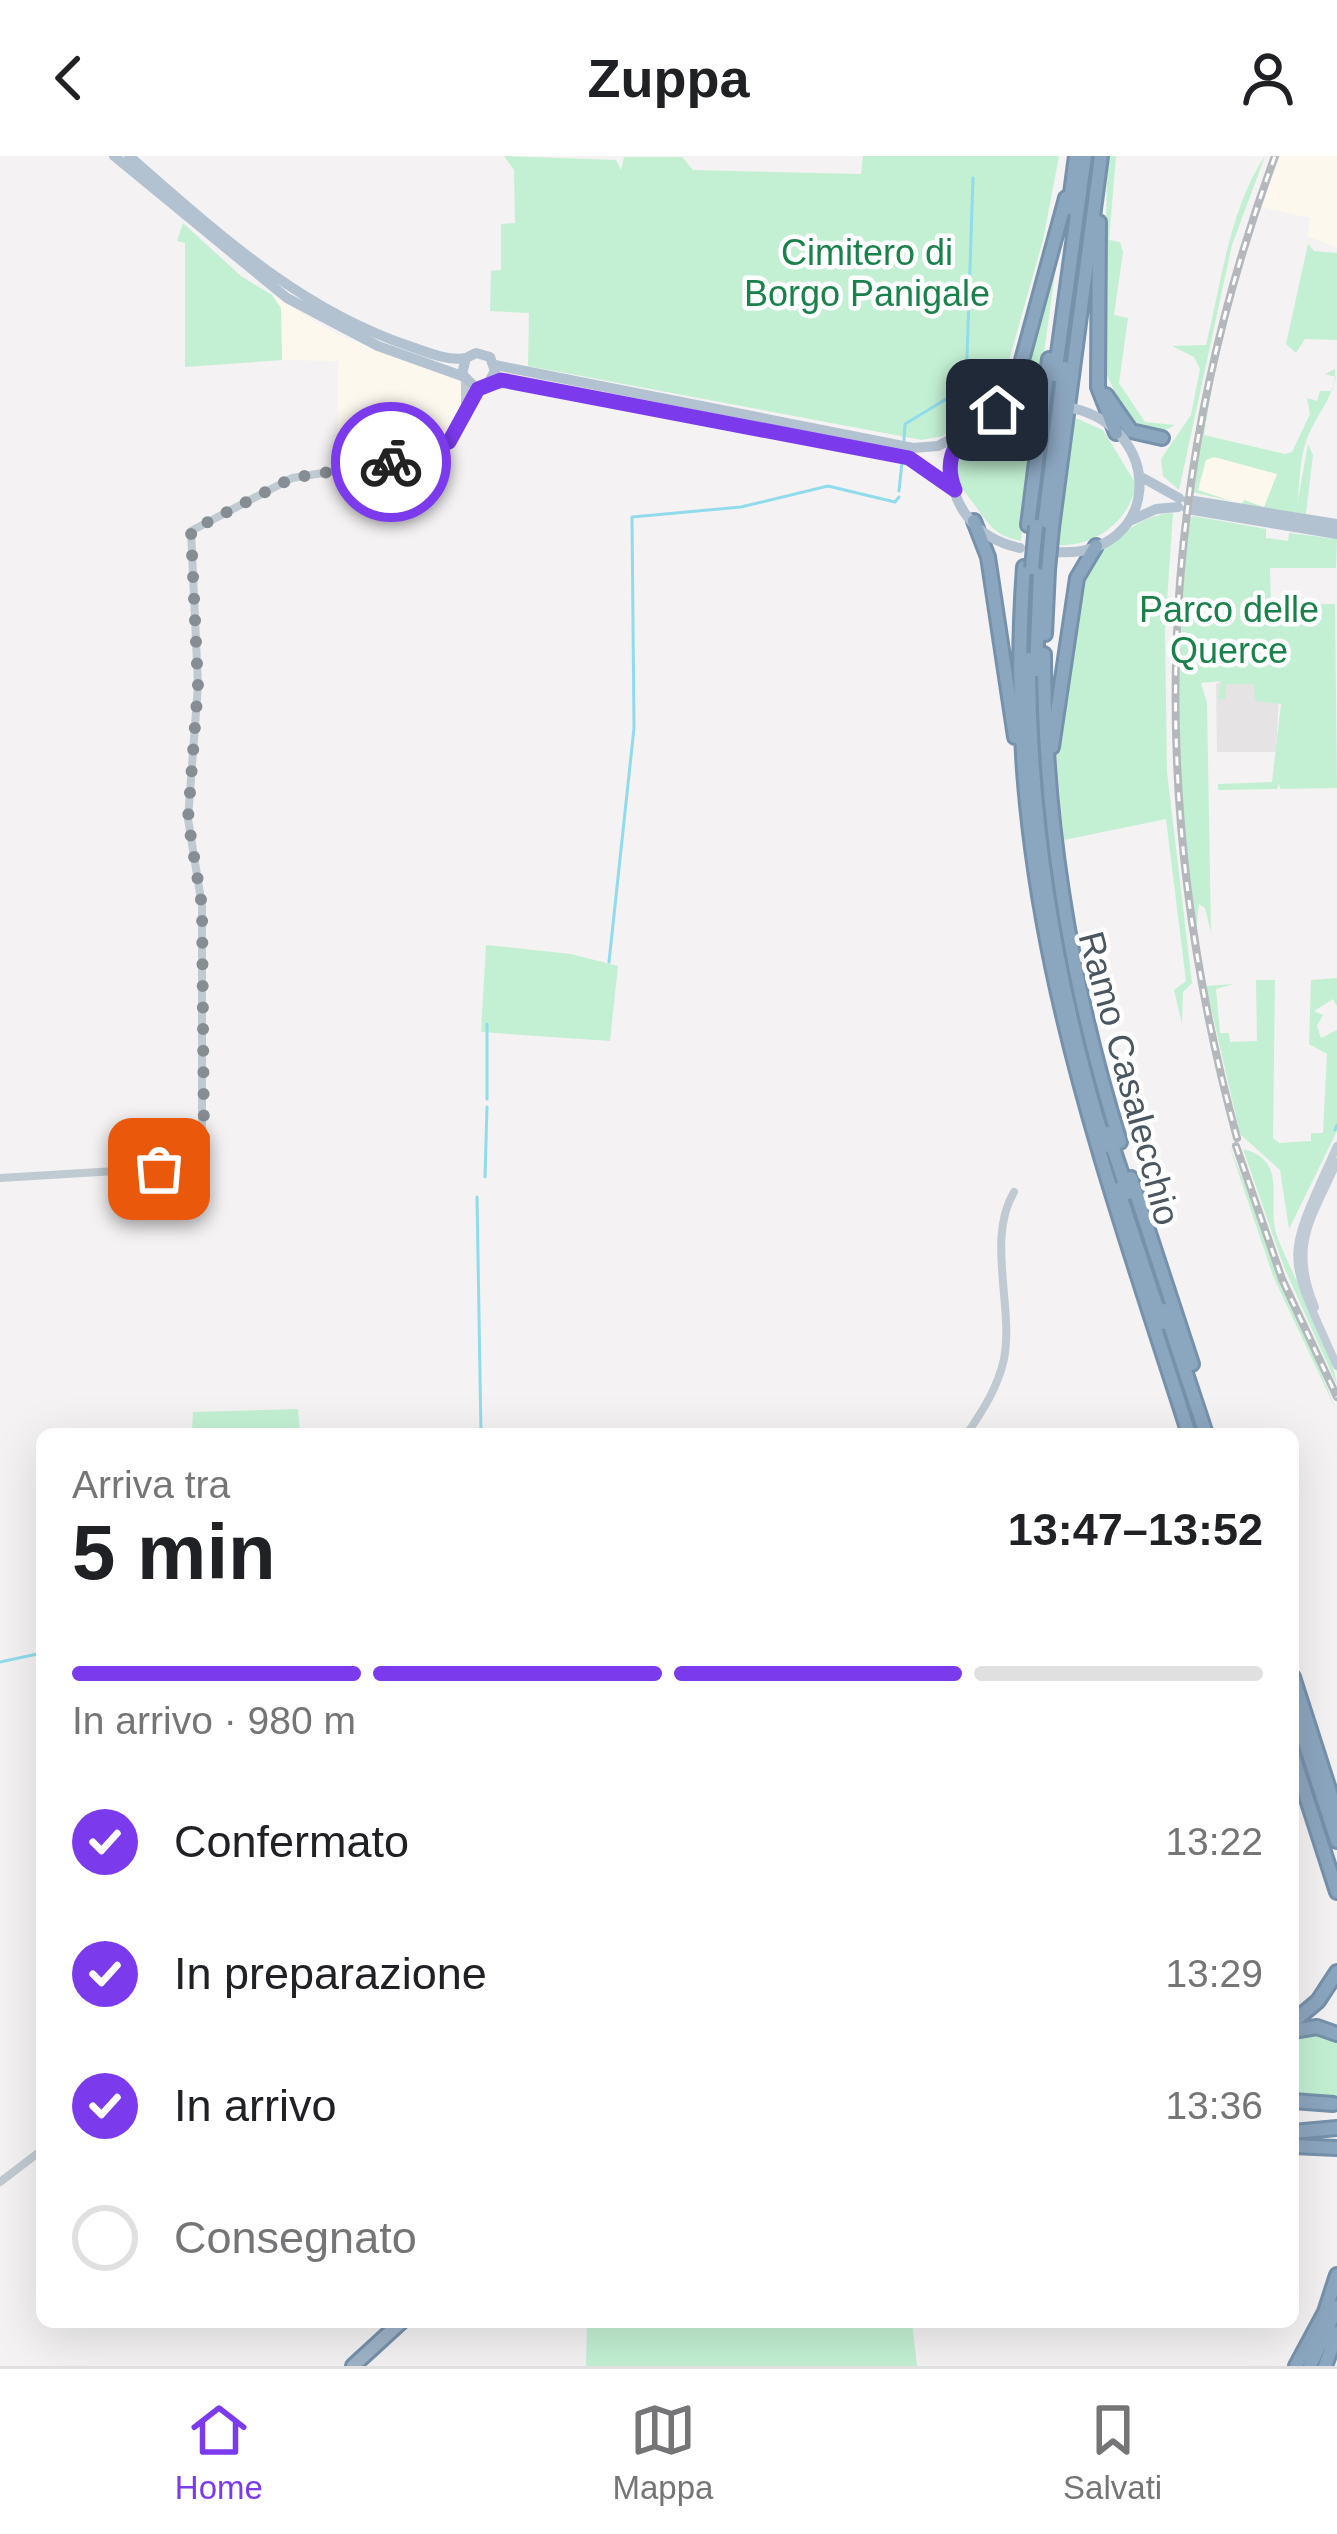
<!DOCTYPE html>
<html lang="it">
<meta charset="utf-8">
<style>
:root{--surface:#fff;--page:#f6f6f6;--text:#202124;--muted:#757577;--line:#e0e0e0;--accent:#7c3aed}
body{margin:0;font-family:Arial,sans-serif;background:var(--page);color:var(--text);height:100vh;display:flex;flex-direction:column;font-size:45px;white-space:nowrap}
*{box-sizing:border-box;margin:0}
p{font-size:39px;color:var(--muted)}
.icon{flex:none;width:66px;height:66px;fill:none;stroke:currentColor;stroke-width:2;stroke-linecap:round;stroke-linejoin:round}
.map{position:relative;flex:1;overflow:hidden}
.details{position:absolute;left:36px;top:1272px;width:1263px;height:900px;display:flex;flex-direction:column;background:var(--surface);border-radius:18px;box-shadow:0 12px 48px #0002}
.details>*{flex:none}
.pin{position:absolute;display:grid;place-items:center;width:102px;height:102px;color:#fff;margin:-51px;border-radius:24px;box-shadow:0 6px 18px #0006}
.courier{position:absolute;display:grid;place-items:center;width:120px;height:120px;margin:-60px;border:9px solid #7c3aed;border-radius:50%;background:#fff;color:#222;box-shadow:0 3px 15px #0007}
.headline em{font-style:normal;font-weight:700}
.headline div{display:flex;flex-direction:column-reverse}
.headline{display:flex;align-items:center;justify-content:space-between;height:204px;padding:0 36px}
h1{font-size:78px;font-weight:700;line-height:90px}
.bar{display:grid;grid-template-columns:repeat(4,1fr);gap:18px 12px;align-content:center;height:144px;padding:0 36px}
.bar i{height:15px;border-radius:9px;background:var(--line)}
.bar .on{background:var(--accent)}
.bar p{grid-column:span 4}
ol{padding:0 36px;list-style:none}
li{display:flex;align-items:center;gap:36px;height:132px}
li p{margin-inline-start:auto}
li .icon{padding:12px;border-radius:50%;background:var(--accent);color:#fff;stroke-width:4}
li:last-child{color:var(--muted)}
li i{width:66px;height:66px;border:6px solid var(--line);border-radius:50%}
header{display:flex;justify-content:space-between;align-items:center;height:156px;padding:0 36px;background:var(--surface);font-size:54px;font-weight:700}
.tab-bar{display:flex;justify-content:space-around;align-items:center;height:168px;border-top:3px solid var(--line);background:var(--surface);font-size:33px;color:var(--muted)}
.tab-bar a{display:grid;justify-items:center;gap:6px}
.tab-bar .on{color:var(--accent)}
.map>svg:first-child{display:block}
</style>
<header><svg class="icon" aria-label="back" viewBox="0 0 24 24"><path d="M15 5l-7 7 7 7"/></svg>Zuppa<svg class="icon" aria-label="person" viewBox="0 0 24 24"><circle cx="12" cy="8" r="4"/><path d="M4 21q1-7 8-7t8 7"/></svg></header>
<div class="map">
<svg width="1337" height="2210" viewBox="0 0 1337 2210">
<rect width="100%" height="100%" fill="#f4f2f2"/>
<path fill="#fdf8ee" d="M 1280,0 L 1337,0 L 1337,92 L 1307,80 L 1310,62 L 1261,51 Z
M 272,139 L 338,179 L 459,225 L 463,241 L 453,274 L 436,288 L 384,302 L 338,280 L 338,205 L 282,204 L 281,152 Z
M 1204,299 L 1280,316 L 1264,351 L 1195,338 Z"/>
<path fill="#e5e3e4" d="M 1280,520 L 1276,596 L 1217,596 L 1216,528 L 1227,521 Z"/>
<path fill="#c3f0d3" d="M 504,0 L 616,4 L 621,14 L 624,1 L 682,1 L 693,14 L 861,18 L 863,0 L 1059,0 L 1043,84 L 1001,233 L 943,280 L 922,284 L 528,210 L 529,157 L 490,155 L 491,115 L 501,114 L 501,68 L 515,67 L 514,14 Z
M 1107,0 L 1116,0 L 1109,84 L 1120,86 L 1123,96 L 1114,159 L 1128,162 L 1119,227 L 1145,266 L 1175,269 L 1156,279 L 1131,270 L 1104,213 Z
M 1265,0 L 1232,89 L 1179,334 L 1163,320 L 1161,303 L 1191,259 L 1200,213 L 1194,201 L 1172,190 L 1206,189 C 1221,128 1230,51 1265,0 Z
M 183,67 L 241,120 L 272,139 L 281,152 L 282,204 L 185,211 L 185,87 L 177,85 Z
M 1059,88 L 1038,241 L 1013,241 L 1020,224 Z
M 1308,88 L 1314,95 L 1337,97 L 1337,184 L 1305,183 L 1296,197 L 1286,188 Z
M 1215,212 L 1204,279 L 1285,298 L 1292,296 L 1310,258 L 1307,242 L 1317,245 L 1320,235 L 1332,235 L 1336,221 L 1325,218 L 1335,213 C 1337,239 1315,260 1307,283 C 1299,303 1300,328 1297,349 L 1308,288 L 1313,299 L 1306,358 L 1241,349 L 1244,344 L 1264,351 L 1277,318 L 1214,301 L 1206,304 L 1198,334 L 1231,345 L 1191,336 Z
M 1037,254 L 1021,385 C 997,380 990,371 977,352 C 970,342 959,331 957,319 C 948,280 1006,253 1037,254 Z
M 1071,260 L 1103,274 L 1136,328 C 1130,365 1094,392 1056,389 Z
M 1173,357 L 1165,475 L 1167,616 L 1192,827 L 1183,836 L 1182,868 L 1174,834 L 1186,825 L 1166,663 L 1064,684 L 1056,598 L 1082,424 C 1095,395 1140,357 1173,357 Z
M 1193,360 L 1266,373 L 1266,382 L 1288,385 L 1289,377 L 1337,383 L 1336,412 L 1270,412 L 1271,456 L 1273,448 L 1335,448 L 1337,632 L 1280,633 L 1279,627 L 1277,633 L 1218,634 L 1218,628 L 1272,626 L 1281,548 L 1255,545 L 1254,528 L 1226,528 L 1226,543 L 1218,543 L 1221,525 L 1201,527 L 1207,547 L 1211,776 L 1205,752 L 1199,748 L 1195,783 C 1175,632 1177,516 1188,364 Z
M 486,789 L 571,798 L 618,810 L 610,885 L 481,876 Z
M 1337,822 L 1337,850 L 1333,843 L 1314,855 L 1323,859 L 1317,870 L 1321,882 L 1337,874 L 1337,975 L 1289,1073 L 1280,1014 L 1240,978 L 1206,830 L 1234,828 L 1216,833 L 1220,877 L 1229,877 L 1230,886 L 1257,885 L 1256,824 L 1275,824 L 1273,982 L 1279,987 L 1311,985 L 1311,977 L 1323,977 L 1327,898 L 1309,888 L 1311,824 Z
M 1229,989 L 1337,1256 L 1273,1120 Z
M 1243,993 C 1291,1005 1265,1048 1277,1080 C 1292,1120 1332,1191 1337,1229 L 1284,1111 Z
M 298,1253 L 300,1278 L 153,1278 L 192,1275 L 193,1256 Z
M 1305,1873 L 1337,1880 L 1337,1943 L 1293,1942 L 1293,1877 Z
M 587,2166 L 912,2166 L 917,2210 L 586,2210 Z"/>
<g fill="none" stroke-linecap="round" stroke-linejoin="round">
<path stroke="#90dcec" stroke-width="3" d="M 904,284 L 905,268 L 966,231 L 973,22
M 899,335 L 902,306
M 609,806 L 634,572 L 632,361 L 741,351 L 828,330 L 895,346 L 899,341
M 487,868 L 487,943
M 1335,974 L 1337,969
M 485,1021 L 487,951
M 477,1041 L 481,1278
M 0,1506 L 42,1497"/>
<g stroke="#7691ab" stroke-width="18">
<path id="trunk" d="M 353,2210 L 401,2166"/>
</g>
<g stroke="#7691ab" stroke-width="18">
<path id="motorway" d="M 1069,52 L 1076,0
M 1099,66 L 1098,231 L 1116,277
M 1055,219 L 1085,0
M 1106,239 L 1131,275 L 1162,282
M 991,257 L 1018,219 L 1066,42
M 974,365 L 988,401 L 1015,581
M 1028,369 L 1049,203
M 1044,370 L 1064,212
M 1052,372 L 1101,0
M 1024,411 C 1000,733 1093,978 1189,1278
M 1045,478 L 1048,414
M 1044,498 C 1044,665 1070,826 1120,986
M 1029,503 C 1029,671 1056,830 1105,990
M 1036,514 L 1040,413
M 1052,591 L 1077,422 L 1096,390
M 1108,977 L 1128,1037
M 1131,1022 L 1192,1208
M 1118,1033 L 1162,1167
M 1165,1154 L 1206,1278
M 1293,1521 L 1337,1658
M 1293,1549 L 1337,1685
M 1293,1600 L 1337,1736
M 1293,1866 L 1318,1845 L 1337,1816
M 1293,1875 L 1317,1871 L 1337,1878
M 1293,1945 L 1333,1948
M 1293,1976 L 1337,1972
M 1293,1990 L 1337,1992
M 1296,2210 L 1325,2156 L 1337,2119
M 1310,2210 L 1337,2151
M 1325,2210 L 1337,2177"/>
</g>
<path stroke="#c0cad1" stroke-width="8" d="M 465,253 L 465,225
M 0,1022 L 182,1011 L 202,1001 L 202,750 L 188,663 L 198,529 L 191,375 L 292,322 L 397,305 L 442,291 L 457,278 L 480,232
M 967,1278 C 983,1254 998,1231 1004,1203 C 1014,1152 986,1082 1014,1036
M 0,2026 L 42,1994"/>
<path stroke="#c0cbd5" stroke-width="8" d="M 1337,990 C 1283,1109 1285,1092 1337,1210
M 1315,1151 C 1289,1089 1311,1064 1337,1006"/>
<path stroke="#b3c2d0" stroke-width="10" d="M 114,0 L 287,142 L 378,190 L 462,220
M 129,0 C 216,76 300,154 412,191 C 429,197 448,205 466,202
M 495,209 L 913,292 L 938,290 L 968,274
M 489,226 L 495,215 L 490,201 L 476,197 L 466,202 L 462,218 L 475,231 L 514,226 L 909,302 L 955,334
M 1143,322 L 1179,342
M 1188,344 L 1337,368
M 1187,353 L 1337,378
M 1132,364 L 1156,353 L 1178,351
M 1020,392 C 924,371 930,245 1037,247
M 1055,396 C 1161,403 1168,274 1072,252"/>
<use href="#trunk" stroke="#9fb4c8" stroke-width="12"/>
<use href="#motorway" stroke="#8ba6bf" stroke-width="12"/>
<g stroke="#b4b7bc" stroke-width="8">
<path id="rail" d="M 1237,982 C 1146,646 1154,328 1275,0
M 1236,990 L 1282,1123 L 1337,1241"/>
</g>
<use href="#rail" stroke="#fff" stroke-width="3" stroke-dasharray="9" stroke-linecap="butt"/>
<g stroke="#7691ab" stroke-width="18" stroke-linecap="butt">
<path id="motorway-bridge" d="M 1032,412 L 1036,370
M 1048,414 L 1052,372"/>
</g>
<use href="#motorway-bridge" stroke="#8ba6bf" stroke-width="12"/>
</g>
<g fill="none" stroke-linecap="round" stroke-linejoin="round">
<path stroke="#868d93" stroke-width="12" stroke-dasharray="0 21.6" d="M 159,1013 L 196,1007 L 204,985 L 202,750 L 188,663 L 198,530 L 191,375 L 292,322 L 391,306"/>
<path stroke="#7c3aed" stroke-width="15" d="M 391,306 L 449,286 L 478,233 L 501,224 L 909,302 L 955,334 C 939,296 965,272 997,254"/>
</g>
<g text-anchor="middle" stroke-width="9" stroke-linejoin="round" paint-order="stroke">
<g font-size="36" fill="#19824a" stroke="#fff">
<text x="867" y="109">Cimitero di<tspan x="867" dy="41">Borgo Panigale</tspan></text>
<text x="1229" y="466">Parco delle<tspan x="1229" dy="41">Querce</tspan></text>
</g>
<g font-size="36" fill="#4a5660" stroke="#fff">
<text transform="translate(1130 922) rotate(75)" y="13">Ramo Casalecchio</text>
</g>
</g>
</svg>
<div class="pin" style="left:159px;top:1013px;background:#ea580c"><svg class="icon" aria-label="bag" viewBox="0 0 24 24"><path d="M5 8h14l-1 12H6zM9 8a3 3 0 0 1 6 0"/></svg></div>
<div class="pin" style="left:997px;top:254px;background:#1f2937"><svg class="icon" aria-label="home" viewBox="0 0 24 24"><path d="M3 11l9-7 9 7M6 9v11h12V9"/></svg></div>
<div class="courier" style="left:391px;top:306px"><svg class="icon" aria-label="bike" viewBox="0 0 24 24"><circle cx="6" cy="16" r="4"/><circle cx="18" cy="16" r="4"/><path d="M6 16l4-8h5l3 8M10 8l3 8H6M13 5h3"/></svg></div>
<section class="details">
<div class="headline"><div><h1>5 min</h1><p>Arriva tra</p></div><em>13:47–13:52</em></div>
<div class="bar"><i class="on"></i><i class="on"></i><i class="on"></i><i></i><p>In arrivo · 980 m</p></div>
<ol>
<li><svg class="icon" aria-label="check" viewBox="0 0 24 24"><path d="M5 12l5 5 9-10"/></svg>Confermato<p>13:22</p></li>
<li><svg class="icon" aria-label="check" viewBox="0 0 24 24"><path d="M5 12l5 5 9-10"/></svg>In preparazione<p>13:29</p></li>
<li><svg class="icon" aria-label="check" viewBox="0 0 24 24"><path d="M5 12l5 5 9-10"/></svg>In arrivo<p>13:36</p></li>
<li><i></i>Consegnato</li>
</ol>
</section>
</div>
<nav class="tab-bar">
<a class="on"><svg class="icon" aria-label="home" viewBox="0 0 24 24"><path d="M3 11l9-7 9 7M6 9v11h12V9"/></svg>Home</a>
<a><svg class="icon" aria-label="map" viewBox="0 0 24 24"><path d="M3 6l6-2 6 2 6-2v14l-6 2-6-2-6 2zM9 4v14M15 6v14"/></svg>Mappa</a>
<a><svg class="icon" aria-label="saved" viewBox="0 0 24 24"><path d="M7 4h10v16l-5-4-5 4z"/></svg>Salvati</a>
</nav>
